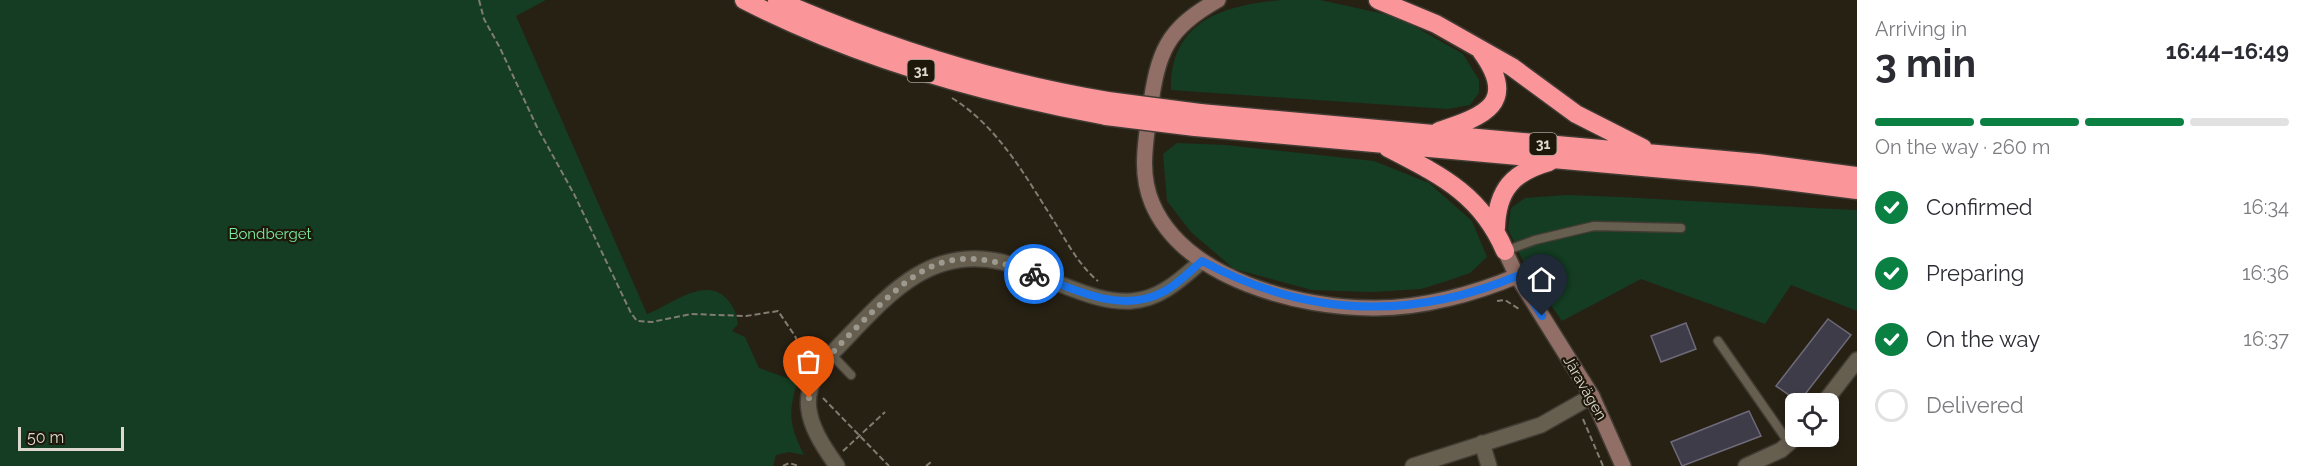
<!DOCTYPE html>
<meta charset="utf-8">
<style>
:root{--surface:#fff;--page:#f7f7f7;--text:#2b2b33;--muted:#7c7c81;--line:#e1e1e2;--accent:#0b8043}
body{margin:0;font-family:Raleway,sans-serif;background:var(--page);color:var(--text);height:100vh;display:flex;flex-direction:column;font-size:22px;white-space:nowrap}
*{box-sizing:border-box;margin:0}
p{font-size:20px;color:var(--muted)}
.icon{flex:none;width:33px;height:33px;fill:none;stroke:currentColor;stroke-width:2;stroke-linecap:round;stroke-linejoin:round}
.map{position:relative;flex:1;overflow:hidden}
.details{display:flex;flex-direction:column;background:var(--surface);width:450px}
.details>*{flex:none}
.tools{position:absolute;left:1785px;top:393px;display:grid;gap:12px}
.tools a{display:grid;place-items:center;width:54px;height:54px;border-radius:9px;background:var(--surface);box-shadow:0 3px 9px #0003;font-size:30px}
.scale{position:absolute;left:18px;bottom:15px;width:106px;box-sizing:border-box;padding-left:6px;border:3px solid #ddd9d0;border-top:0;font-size:16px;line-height:21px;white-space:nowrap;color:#ddd9d0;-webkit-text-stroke:4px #1e180b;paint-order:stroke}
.pin{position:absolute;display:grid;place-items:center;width:51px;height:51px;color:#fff;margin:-62px -26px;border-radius:50% 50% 50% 0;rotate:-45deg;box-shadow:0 0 6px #0007}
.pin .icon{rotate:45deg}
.courier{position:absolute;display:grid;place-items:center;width:60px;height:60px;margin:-30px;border:4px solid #1a73e8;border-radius:50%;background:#fff;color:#222;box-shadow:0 2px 8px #0007}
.head em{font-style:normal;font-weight:700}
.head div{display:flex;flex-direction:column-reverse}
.head{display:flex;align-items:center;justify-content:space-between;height:102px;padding:0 18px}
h1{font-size:39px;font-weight:700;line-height:45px}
.bar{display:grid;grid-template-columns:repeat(4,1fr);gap:9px 6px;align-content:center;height:72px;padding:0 18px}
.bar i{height:8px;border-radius:4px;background:var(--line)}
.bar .selected{background:var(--accent)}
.bar p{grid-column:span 4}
ol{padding:0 18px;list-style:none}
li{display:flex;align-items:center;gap:18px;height:66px}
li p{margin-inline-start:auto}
li .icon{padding:6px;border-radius:50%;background:var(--accent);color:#fff;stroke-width:4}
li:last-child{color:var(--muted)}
li i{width:33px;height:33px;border:3px solid var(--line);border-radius:50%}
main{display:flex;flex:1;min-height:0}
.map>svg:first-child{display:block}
</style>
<main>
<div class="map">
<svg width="1857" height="466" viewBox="0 0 1857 466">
<rect width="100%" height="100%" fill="#272114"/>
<path fill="#143d23" d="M 0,0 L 546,0 L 516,16 L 647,314 C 671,305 704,276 726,298 C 734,307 736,312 738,324 L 732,331 L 745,337 L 759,368 L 797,382 C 788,416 789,423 804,455 L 789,452 L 776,455 L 773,466 L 0,466 Z
M 1282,0 L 1320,0 L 1398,17 L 1463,54 L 1479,80 L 1479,93 L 1470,105 L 1448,109 L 1171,90 C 1170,21 1223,5 1282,0 Z
M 1177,143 L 1226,145 L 1374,161 L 1429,183 L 1472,221 L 1487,257 L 1470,273 L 1447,281 L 1421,289 L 1372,292 L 1312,290 L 1234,269 L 1191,232 L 1167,201 L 1163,154 Z
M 1567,195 C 1664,198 1760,206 1857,210 L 1857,311 L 1791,285 L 1765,324 L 1641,279 L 1562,321 L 1529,274 L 1508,229 L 1511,208 L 1525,198 Z"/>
<path fill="#3f3c4a" stroke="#6e6a7a" stroke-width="1.5" d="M 1828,319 L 1851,335 L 1799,402 L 1776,386 Z
M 1686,323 L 1696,349 L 1661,362 L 1651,336 Z
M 1749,411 L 1761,436 L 1682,466 L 1671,442 Z"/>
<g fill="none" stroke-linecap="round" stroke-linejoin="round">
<g stroke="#413c33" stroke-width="11">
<path id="lane" d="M 1505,251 L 1535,240 L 1594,226 L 1681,228
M 1718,341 L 1789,443
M 831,354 L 851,375"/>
</g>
<g stroke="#413c33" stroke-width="18">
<path id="street" d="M 1823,404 L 1857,360
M 1482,443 L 1489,466
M 837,466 C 806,423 793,392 835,350 C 883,301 926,244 1002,262 C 1018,266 1034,274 1049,280 C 1076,290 1103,303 1132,301 C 1161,299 1181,279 1202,261
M 1413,466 L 1541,425 L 1592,396
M 1746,466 L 1781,450 L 1797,436"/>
</g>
<g stroke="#413c33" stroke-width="18">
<path id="secondary" d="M 1218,0 C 1166,29 1158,52 1150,109 C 1146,141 1139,172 1152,203 C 1184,279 1301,309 1376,308 C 1422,308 1474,294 1517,276
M 1505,251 L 1517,276 L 1592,396 L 1623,466"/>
</g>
<g stroke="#413c33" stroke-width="21">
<path id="highway" d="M 744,0 C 857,58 981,93 1106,116
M 777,0 C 884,47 993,82 1108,101
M 1378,0 L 1436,24 L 1512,67 L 1576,114 L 1643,148
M 1200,113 L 1758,163 L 1857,176
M 1195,127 L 1754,177 L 1857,190
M 1439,131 C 1485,116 1519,103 1481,51
M 1388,148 C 1440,175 1481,194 1505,251
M 1496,228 C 1497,190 1513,172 1549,162"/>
</g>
<path stroke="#817c71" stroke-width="2" stroke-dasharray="6 3" stroke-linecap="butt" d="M 479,0 L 484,19 L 500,48 L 537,127 L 574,194 L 631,313 L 637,321 L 652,322 L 691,314 L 746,316 L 778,311 L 795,336 L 807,363
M 952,98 C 1000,128 1027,179 1057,226 C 1069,246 1080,266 1098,281
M 1497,301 L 1505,300 L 1519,309
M 823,398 L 889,466
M 1583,419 L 1603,466
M 843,451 L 885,412
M 783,466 L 789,463 L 799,466
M 926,466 L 931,462"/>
<use href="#lane" stroke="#665f50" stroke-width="8"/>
<use href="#street" stroke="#665f50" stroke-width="15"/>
<use href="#secondary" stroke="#926f66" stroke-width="15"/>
<use href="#highway" stroke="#fa9599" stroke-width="18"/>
<g stroke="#413c33" stroke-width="21" stroke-linecap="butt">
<path id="highway-bridge" d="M 1108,101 L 1200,113
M 1106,116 L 1195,127"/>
</g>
<use href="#highway-bridge" stroke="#fa9599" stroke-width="18"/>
</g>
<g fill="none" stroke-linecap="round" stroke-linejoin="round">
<path stroke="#9d998e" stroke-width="6" stroke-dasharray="0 10.8" d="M 809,398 C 815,367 836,349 857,327 C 919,266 946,240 1034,274"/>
<path stroke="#1a73e8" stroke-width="8" d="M 1034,274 C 1075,290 1123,315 1165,291 C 1179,283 1190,271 1202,261 C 1304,316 1410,321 1517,276 L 1542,316"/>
</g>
<g text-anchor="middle" stroke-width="4.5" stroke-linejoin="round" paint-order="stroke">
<g fill="#1e180b" stroke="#a49f95" stroke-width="1.5">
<rect x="907.5" y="60" width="27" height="22" rx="4.5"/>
<rect x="1529.5" y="133" width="27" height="22" rx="4.5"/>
</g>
<g font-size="14" font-weight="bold" fill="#ddd9d0">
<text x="921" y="76">31</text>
<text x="1543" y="149">31</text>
</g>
<g font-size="15" fill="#76f0a1" stroke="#1e180b">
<text x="270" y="239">Bondberget</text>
</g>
<g font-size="15" fill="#ddd9d0" stroke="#1e180b">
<text transform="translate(1585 388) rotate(60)" y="5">Järavägen</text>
</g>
</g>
</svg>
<div class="tools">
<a><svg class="icon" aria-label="locate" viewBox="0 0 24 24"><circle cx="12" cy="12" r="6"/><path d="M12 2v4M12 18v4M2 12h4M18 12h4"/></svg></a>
</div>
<div class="scale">50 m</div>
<div class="pin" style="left:809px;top:398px;background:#ea580c"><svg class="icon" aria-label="bag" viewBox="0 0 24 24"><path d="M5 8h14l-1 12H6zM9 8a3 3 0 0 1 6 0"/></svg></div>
<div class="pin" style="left:1542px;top:316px;background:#1f2937"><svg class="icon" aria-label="home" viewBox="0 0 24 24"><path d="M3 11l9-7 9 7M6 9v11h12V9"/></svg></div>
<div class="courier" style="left:1034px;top:274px"><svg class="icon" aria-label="bike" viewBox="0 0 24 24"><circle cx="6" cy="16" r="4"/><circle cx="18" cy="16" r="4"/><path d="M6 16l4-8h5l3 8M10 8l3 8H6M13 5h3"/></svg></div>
</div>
<section class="details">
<div class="head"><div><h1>3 min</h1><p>Arriving in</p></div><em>16:44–16:49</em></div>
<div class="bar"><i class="selected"></i><i class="selected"></i><i class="selected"></i><i></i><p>On the way · 260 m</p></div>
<ol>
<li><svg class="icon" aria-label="check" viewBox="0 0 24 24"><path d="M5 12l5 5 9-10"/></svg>Confirmed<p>16:34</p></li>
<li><svg class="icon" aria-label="check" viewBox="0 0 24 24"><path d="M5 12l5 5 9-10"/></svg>Preparing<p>16:36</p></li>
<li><svg class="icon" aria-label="check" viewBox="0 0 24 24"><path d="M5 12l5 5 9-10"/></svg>On the way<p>16:37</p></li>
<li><i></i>Delivered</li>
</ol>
</section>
</main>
